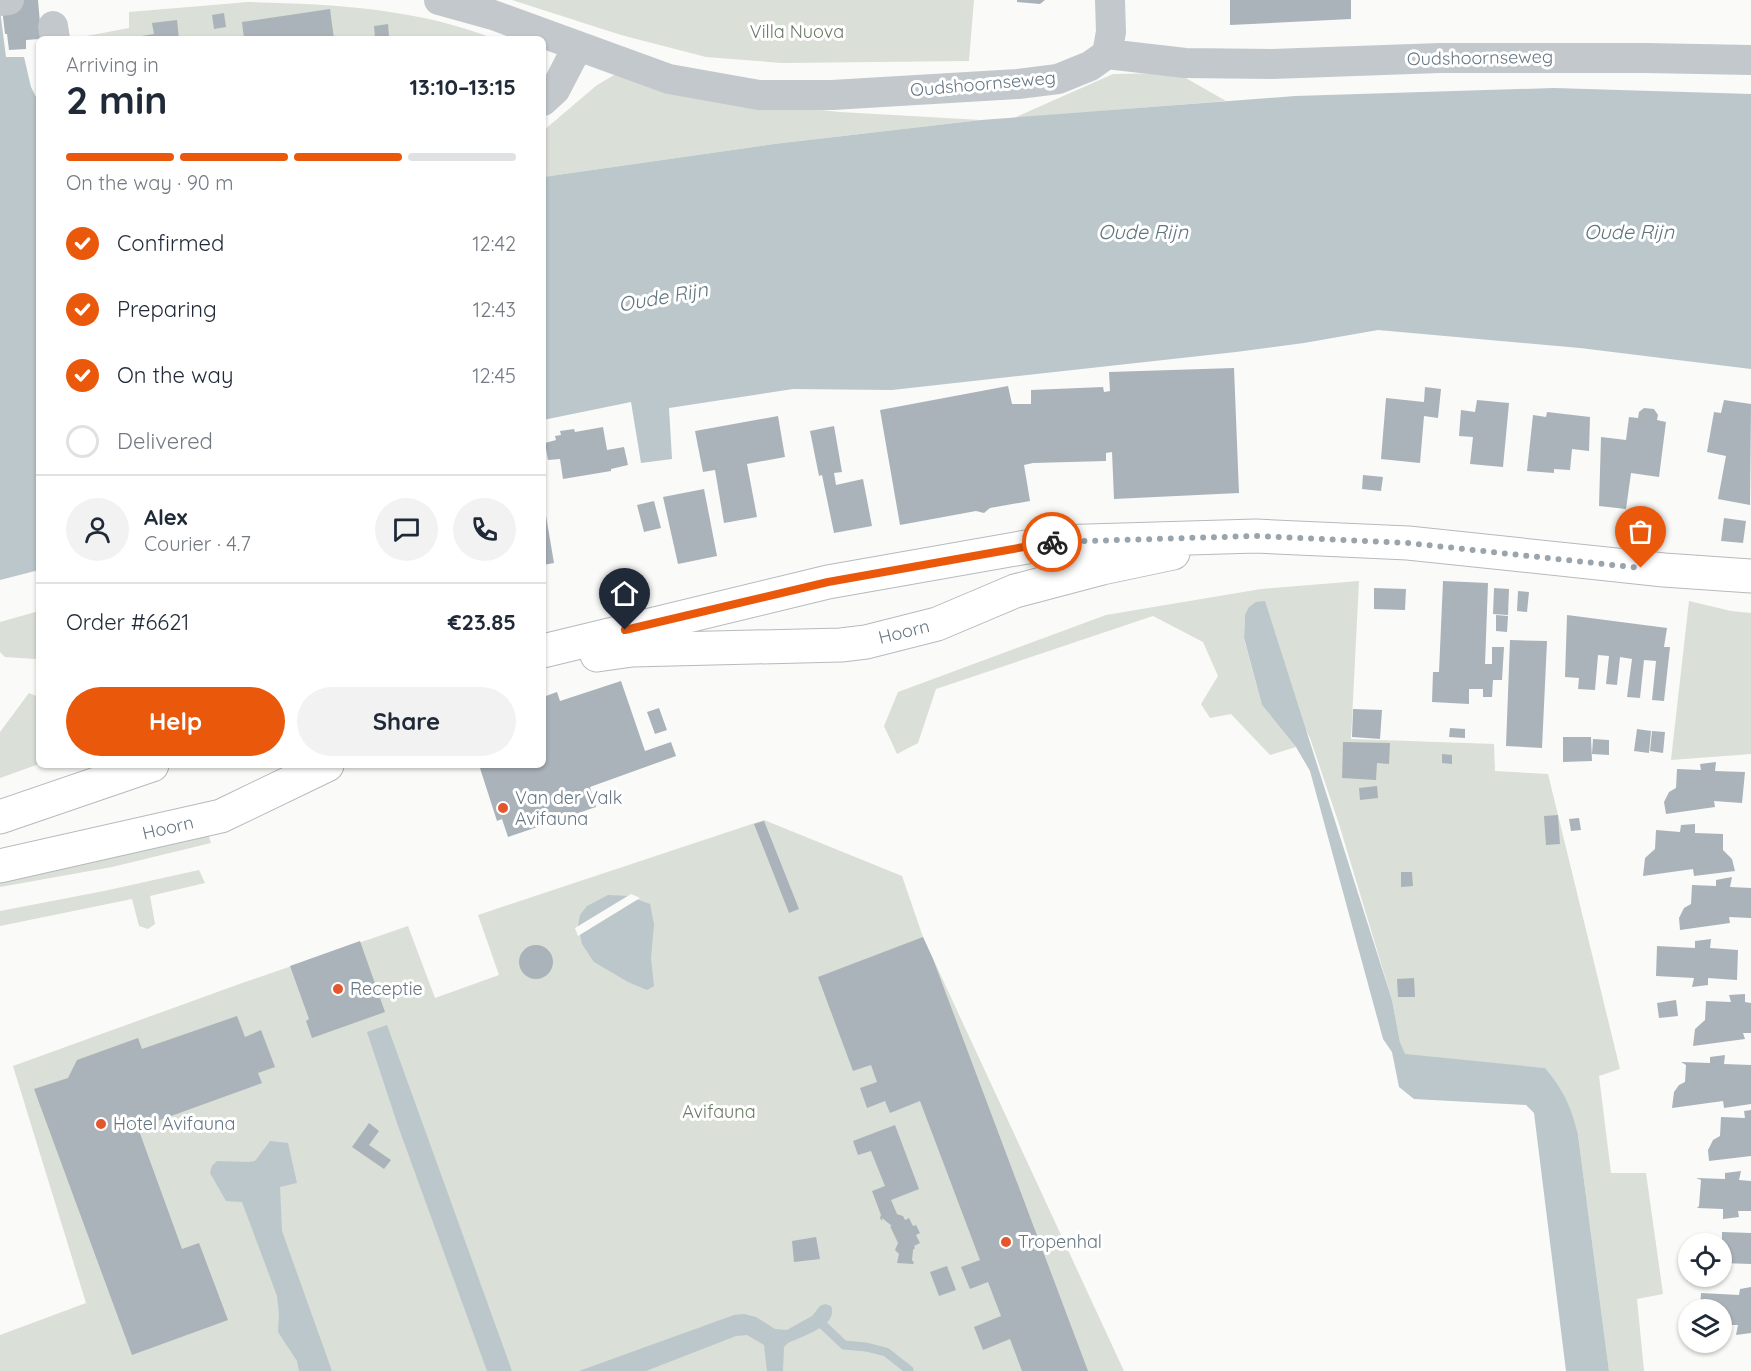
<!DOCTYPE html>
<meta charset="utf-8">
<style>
:root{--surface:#fff;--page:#f2f2f3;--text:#1f2937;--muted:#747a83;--line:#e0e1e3;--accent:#ea580c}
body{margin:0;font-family:Quicksand,sans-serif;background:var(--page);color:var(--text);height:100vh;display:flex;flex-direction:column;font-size:22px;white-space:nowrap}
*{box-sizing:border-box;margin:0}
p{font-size:20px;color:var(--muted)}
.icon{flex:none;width:33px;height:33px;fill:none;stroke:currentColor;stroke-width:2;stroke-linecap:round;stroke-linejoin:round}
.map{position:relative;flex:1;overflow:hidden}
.panel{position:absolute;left:36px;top:36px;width:510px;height:732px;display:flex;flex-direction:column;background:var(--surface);border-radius:9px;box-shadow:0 2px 4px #0004}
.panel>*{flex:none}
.controls{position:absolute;left:1678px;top:1233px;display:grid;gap:12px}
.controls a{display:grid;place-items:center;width:54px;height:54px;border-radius:50%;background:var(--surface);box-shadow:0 2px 4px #0004;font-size:30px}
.pin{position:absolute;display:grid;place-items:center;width:51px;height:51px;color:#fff;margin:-62px -26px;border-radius:50% 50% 50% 0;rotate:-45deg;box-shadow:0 0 6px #0007}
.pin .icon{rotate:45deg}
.courier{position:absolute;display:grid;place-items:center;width:60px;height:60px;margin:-30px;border:4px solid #ea580c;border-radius:50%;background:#fff;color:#222;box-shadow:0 2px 8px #0007}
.headline em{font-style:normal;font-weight:800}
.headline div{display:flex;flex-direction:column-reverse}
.headline{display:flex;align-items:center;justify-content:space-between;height:102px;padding:0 30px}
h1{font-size:39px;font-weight:800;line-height:45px}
.bar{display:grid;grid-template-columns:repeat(4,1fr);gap:9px 6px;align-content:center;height:72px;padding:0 30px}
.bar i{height:8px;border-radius:4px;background:var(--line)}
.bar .on{background:var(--accent)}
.bar p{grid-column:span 4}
.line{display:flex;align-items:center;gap:15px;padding:0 30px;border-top:2px solid var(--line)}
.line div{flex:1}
.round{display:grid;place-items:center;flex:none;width:63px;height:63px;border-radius:32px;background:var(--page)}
ol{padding:0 30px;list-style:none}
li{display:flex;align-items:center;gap:18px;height:66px}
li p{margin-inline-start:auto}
li .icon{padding:6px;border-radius:50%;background:var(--accent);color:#fff;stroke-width:4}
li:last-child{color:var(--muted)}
li i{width:33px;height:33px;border:3px solid var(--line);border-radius:50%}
.action{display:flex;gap:12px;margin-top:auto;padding:12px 30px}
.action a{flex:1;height:69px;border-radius:36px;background:var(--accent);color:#fff;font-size:24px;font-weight:800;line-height:69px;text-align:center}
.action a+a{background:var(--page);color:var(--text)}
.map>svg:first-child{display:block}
</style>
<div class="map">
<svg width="1751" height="1371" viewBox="0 0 1751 1371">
<rect width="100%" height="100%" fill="#fafaf8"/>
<path fill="#dadfd7" d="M 512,0 L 974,0 L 969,61 L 782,63 L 706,57 L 621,35 Z
M 248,2 C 331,4 417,8 495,39 L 71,39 L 129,28 L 129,12 Z
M 1177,73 L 1226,101 L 1014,118 L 1113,74 Z
M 616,74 L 725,100 L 840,112 L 981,120 L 774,144 L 543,177 L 543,131 L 597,85 Z
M 1359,581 L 1351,739 L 1494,744 L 1495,771 L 1548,774 L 1620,1069 L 1599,1076 L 1611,1173 L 1646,1173 L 1663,1294 L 1637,1299 L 1644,1371 L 1609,1371 L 1578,1135 L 1544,1068 L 1405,1055 L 1400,1042 L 1392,1000 L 1339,824 L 1310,738 L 1245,615 L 1244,639 L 1262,705 L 1296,747 L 1270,755 L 1231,714 L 1210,718 L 1201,704 L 1218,676 L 1203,642 L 1153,616 L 936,689 L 918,743 L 897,754 L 884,726 L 898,692 L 1106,615 L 1261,589 Z
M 1689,601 L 1731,611 L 1751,613 L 1751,754 L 1671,760 Z
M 39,611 L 39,655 L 35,659 L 5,657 L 0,652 L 0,622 Z
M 29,693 L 39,697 L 39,764 L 0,778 L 0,732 Z
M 764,820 L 902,876 L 923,937 L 1124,1371 L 0,1371 L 0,1335 L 86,1303 L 13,1066 L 245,982 L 408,926 L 435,998 L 499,975 L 478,915 Z
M 207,830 L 211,843 L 112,867 L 0,887 L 0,873 Z
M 199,870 L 205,883 L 150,896 L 155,924 L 148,929 L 139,926 L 132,899 L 0,926 L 0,911 L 104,891 Z"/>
<path fill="#bbc7cb" d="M 0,10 L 6,57 L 24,57 L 31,87 L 39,103 L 39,570 L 0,580 Z
M 1554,88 L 1751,94 L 1751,369 L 1580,348 L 1378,330 L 1304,343 L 1236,352 L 892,390 L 793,389 L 669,408 L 672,459 L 641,463 L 631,402 L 543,420 L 543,177 L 774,144 L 981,120 L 1295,96 Z
M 1265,601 L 1392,1000 L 1400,1042 L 1405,1054 L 1545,1068 C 1564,1091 1571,1106 1578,1135 L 1609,1371 L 1566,1371 L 1534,1113 L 1526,1105 L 1414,1099 L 1399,1087 L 1392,1052 L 1383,1039 L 1310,771 L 1296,747 L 1262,705 L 1244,638 L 1245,615 L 1249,607 L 1256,602 Z
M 608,895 L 628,896 L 650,904 L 654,924 L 651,958 L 654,986 L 647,990 L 628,982 L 594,962 L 582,944 L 578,926 L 580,915 L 587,906 Z
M 387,1025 L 507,1357 L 512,1371 L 487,1371 L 398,1126 L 367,1032 Z
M 270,1141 L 288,1143 L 297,1183 L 280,1187 L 282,1231 L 332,1371 L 299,1371 L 297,1361 L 278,1332 L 279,1314 L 277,1296 L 242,1202 L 226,1201 L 210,1173 L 212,1166 L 217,1161 L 248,1162 L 255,1161 Z
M 825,1304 L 831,1306 C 839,1326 802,1336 788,1343 L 784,1347 L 783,1371 L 767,1371 L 764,1345 L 747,1335 L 736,1336 L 646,1371 L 579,1371 L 734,1315 L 744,1314 L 756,1317 L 775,1329 L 787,1330 L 812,1316 L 820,1306 Z"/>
<path fill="#fafaf8" d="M 631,894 L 640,898 L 578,936 L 575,928 Z"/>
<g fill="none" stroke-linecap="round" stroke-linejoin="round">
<path stroke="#bbc7cb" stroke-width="9" d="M 823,1325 L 844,1345 L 866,1347 L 886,1352 L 909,1370"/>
</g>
<path fill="#aab3b9" d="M 1,0 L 38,0 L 41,35 L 39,39 L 26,40 L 26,49 L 9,50 L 7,34 L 5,34 Z
M 1017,0 L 1045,0 L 1040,4 L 1017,2 Z
M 1230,0 L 1351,0 L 1351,19 L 1230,25 Z
M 330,9 L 334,39 L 244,39 L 242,22 Z
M 224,13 L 226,27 L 214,29 L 212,15 Z
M 177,20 L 179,39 L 123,39 L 154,34 L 152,23 Z
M 388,24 L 389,36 L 375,38 L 374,26 Z
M 1234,368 L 1239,493 L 1114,499 L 1112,452 L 1106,453 L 1106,461 L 1033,463 L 1024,465 L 1030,501 L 990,508 L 984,513 L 976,511 L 900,525 L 880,410 L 1008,386 L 1012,404 L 1031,404 L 1031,390 L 1103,387 L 1104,392 L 1110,391 L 1109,372 Z
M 1425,387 L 1441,389 L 1438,418 L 1424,416 L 1420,463 L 1381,459 L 1386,398 L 1424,402 Z
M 1477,400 L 1509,403 L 1503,467 L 1470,464 L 1473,437 L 1459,436 L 1461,410 L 1475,412 Z
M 1724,400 L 1751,404 L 1750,505 L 1718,499 L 1726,456 L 1707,452 L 1714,412 L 1721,413 Z
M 1644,408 L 1654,409 L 1658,415 L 1657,420 L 1666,422 L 1659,477 L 1631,473 L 1626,509 L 1599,506 L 1601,437 L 1626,440 L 1629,417 L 1638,418 L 1639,412 Z
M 1547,412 L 1590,417 L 1589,451 L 1572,449 L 1570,470 L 1554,469 L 1554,473 L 1527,471 L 1533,415 L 1546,417 Z
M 778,416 L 785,457 L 747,464 L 757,517 L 724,523 L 715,470 L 703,472 L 695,431 Z
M 834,426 L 842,472 L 834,473 L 836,485 L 863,479 L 872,526 L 834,533 L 822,475 L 819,476 L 810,431 Z
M 603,427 L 607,450 L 624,447 L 628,465 L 611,469 L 611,471 L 563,479 L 560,459 L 548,460 L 545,443 L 556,440 L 555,436 L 561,435 L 560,431 L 574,429 L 575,432 Z
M 1363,475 L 1383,477 L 1381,491 L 1362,489 Z
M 704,489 L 717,556 L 678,564 L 663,497 Z
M 654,501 L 661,528 L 644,532 L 637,505 Z
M 544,504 L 554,563 L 543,565 L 543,505 Z
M 1724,518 L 1746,521 L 1743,543 L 1721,541 Z
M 1443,581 L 1488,583 L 1485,664 L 1492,664 L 1492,647 L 1504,647 L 1502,680 L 1493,680 L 1492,697 L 1483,697 L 1483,689 L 1469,689 L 1469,704 L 1432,702 L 1433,672 L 1439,672 Z
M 1374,588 L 1406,589 L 1405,610 L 1374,609 Z
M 1494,588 L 1509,589 L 1508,615 L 1493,614 Z
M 1518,591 L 1529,592 L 1527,612 L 1517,611 Z
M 1496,615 L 1508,616 L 1507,632 L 1496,631 Z
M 1567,615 L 1667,628 L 1664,647 L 1670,647 L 1664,701 L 1652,700 L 1656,661 L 1644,660 L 1640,698 L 1627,697 L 1632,659 L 1620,657 L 1617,685 L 1606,684 L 1609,656 L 1598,655 L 1595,690 L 1578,689 L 1579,678 L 1565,677 Z
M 1510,640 L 1547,641 L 1542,748 L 1506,746 Z
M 621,681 L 645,751 L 671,742 L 676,756 L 590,787 L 596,807 L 508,837 L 502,819 L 497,821 L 479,765 L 543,765 L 543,697 L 557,692 L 560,701 Z
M 659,708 L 667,730 L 655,734 L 647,712 Z
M 1353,709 L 1382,710 L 1380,739 L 1352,737 Z
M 1450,728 L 1465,729 L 1465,738 L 1449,737 Z
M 1637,729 L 1651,731 L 1649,753 L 1634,751 Z
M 1652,731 L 1665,732 L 1663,753 L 1650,751 Z
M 1563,737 L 1591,737 L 1592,761 L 1563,762 Z
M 1593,739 L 1609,740 L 1609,755 L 1592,754 Z
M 1343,742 L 1390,743 L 1389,764 L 1377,763 L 1376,780 L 1342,778 Z
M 1442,754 L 1452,755 L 1452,764 L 1442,763 Z
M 1716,762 L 1715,771 L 1745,772 L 1742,803 L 1714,801 L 1715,807 L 1666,814 L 1664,802 L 1669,792 L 1676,788 L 1677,769 L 1701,770 L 1700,764 Z
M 1377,786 L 1378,798 L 1360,800 L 1359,788 Z
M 1558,815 L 1560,844 L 1546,845 L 1544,816 Z
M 1579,818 L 1581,830 L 1571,831 L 1569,819 Z
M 764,821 L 799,909 L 789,913 L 754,824 Z
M 1695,824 L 1695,833 L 1723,834 L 1723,850 L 1732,859 L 1735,871 L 1694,876 L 1693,869 L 1643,876 L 1645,858 L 1655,849 L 1656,830 L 1680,832 L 1681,825 Z
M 1401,872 L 1412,872 L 1413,886 L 1401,887 Z
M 1732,877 L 1730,887 L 1751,888 L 1751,918 L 1729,917 L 1730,923 L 1680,930 L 1679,918 L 1684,908 L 1691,904 L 1692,885 L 1716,886 L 1716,880 Z
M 923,937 L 933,959 L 1088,1371 L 1022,1371 L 1010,1339 L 983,1350 L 974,1327 L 1001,1316 L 988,1282 L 970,1289 L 961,1267 L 980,1260 L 920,1101 L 890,1113 L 885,1101 L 867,1108 L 860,1088 L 877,1082 L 871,1065 L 853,1071 L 818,977 Z
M 1711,939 L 1710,948 L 1738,950 L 1737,980 L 1708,978 L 1708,985 L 1692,987 L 1694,978 L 1656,976 L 1657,946 L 1695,948 L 1695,941 Z
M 360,941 L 385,1012 L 312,1038 L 306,1021 L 309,1019 L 290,966 Z
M519 962a17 17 0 1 1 34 0a17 17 0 1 1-34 0Z
M 1414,978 L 1415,997 L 1398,997 L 1397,979 Z
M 1745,994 L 1745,1002 L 1751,1003 L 1751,1033 L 1743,1033 L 1745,1039 L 1693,1046 L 1695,1029 L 1705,1020 L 1706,1001 L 1731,1002 L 1729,995 Z
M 1676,1000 L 1678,1016 L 1659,1018 L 1657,1003 Z
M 237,1016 L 245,1037 L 261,1030 L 275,1067 L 258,1073 L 262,1083 L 138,1128 L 182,1249 L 199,1243 L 228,1320 L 132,1355 L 34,1089 L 68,1078 L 77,1060 L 138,1038 L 142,1049 Z
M 1725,1055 L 1724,1064 L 1751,1065 L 1751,1104 L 1724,1108 L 1723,1101 L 1672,1108 L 1674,1092 L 1679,1085 L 1685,1082 L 1686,1065 L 1681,1062 L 1710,1063 L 1710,1057 Z
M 1751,1110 L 1751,1156 L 1709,1161 L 1708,1150 L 1713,1140 L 1720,1136 L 1721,1117 L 1745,1118 L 1744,1111 Z
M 369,1123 L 379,1131 L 369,1145 L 391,1160 L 384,1169 L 352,1147 Z
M 895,1125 L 919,1189 L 891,1200 L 897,1214 L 903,1216 L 905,1220 L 909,1218 L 913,1226 L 916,1225 L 920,1233 L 916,1235 L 920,1243 L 914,1246 L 915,1248 L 913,1250 L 912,1260 L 914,1263 L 913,1264 L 897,1263 L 899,1254 L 895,1250 L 898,1243 L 890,1226 L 892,1226 L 882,1218 L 882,1221 L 880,1218 L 881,1215 L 872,1191 L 885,1186 L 871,1151 L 858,1155 L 853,1141 Z
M 1741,1171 L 1739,1180 L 1751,1181 L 1751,1211 L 1738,1211 L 1739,1217 L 1723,1219 L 1723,1209 L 1697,1208 L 1699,1206 L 1701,1180 L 1696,1178 L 1725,1179 L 1725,1173 Z
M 1722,1232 L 1751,1233 L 1751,1264 L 1722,1263 Z
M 816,1237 L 820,1259 L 794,1262 L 792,1241 Z
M 947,1266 L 956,1290 L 939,1296 L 930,1272 Z
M 1751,1287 L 1751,1333 L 1736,1335 L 1738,1325 L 1722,1325 L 1722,1310 L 1700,1310 L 1701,1293 L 1739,1295 L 1740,1289 Z"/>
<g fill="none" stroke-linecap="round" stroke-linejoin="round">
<g stroke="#b5babe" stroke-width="35">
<path id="major" d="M 543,651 L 828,582 L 1055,542 L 1256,536 L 1408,543 L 1664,570 L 1751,576
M 597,655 L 632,650 L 841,645 L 866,642 L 937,624 L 1015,591 L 1102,568 L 1173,553
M 0,817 L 152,765
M 0,866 L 221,816 L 327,765"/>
</g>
<path stroke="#c3c8cc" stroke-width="30" d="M 439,0 L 493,15 L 669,79 L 759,95 L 832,95 L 1018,84 L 1058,79 L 1090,66 L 1107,54 L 1185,63 L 1272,64 L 1440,58 L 1646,58 L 1751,60
M 0,1 L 9,0
M 53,26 L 55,39
M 1107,54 L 1111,32 L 1110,0
M 543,101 L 555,90 L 578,46"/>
<use href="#major" stroke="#fff" stroke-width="33"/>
</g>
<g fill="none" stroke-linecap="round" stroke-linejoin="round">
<path stroke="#99a4ac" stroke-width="6" stroke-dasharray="0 10.8" d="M 1052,542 L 1256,536 L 1408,543 L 1641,568"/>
<path stroke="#ea580c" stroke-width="8" d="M 625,630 L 828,582 L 1052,542"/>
</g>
<g fill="#e4572e" stroke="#fff" stroke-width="2">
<circle cx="503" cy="808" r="6"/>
<circle cx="338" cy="989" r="6"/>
<circle cx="101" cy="1124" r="6"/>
<circle cx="1006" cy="1242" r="6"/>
</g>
<g text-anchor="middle" stroke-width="6" stroke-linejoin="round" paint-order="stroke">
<g font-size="18" fill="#687a64" stroke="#fff">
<text x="797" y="38">Villa Nuova</text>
<text x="719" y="1118">Avifauna</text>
</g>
<g font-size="18" fill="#657683" stroke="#fff">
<text transform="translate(1480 58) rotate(-1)" y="6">Oudshoornseweg</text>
<text transform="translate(983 84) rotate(-5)" y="6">Oudshoornseweg</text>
<text transform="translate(904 632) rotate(-14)" y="6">Hoorn</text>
<text transform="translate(168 828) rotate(-13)" y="6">Hoorn</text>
</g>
<g font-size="18" fill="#657683" stroke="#fff" text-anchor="start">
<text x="515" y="804">Van der Valk<tspan x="515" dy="21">Avifauna</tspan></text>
<text x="350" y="995">Receptie</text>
<text x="113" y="1130">Hotel Avifauna</text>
<text x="1018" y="1248">Tropenhal</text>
</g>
<g font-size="20" font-style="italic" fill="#60757c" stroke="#fff">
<text x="1143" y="239">Oude Rijn</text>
<text x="1629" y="239">Oude Rijn</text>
<text transform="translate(663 297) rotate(-10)" y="7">Oude Rijn</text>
</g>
</g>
</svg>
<div class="controls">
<a><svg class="icon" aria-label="locate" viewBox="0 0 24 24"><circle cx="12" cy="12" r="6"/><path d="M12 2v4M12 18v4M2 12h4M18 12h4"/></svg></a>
<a><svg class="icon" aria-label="layers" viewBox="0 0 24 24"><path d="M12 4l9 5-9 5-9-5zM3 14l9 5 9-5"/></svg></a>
</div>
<div class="pin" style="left:1641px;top:568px;background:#ea580c"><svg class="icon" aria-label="bag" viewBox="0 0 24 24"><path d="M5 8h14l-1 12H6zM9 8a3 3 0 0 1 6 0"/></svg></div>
<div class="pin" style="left:625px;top:630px;background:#1f2937"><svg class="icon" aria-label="home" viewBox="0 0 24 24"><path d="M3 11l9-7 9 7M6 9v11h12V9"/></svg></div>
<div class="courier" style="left:1052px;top:542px"><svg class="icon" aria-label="bike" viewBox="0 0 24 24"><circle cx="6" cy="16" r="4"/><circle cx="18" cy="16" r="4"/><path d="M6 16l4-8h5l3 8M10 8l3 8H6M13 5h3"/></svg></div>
<section class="panel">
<div class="headline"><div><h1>2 min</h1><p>Arriving in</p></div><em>13:10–13:15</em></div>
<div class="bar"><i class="on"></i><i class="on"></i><i class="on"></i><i></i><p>On the way · 90 m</p></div>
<ol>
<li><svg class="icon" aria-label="check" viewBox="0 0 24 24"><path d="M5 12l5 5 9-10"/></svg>Confirmed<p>12:42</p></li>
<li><svg class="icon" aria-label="check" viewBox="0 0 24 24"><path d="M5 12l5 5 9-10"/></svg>Preparing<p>12:43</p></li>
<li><svg class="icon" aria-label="check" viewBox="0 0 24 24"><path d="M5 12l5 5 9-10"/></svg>On the way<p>12:45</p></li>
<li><i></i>Delivered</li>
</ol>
<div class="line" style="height:108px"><a class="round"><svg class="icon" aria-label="person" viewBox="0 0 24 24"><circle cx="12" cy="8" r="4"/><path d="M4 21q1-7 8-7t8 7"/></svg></a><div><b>Alex</b><p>Courier · 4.7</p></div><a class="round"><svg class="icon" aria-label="chat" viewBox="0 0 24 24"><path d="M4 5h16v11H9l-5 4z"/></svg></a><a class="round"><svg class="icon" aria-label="phone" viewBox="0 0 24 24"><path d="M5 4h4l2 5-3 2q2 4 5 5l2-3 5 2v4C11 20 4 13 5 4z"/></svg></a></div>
<div class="line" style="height:78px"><div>Order #6621</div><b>€23.85</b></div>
<div class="action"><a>Help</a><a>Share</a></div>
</section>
</div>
